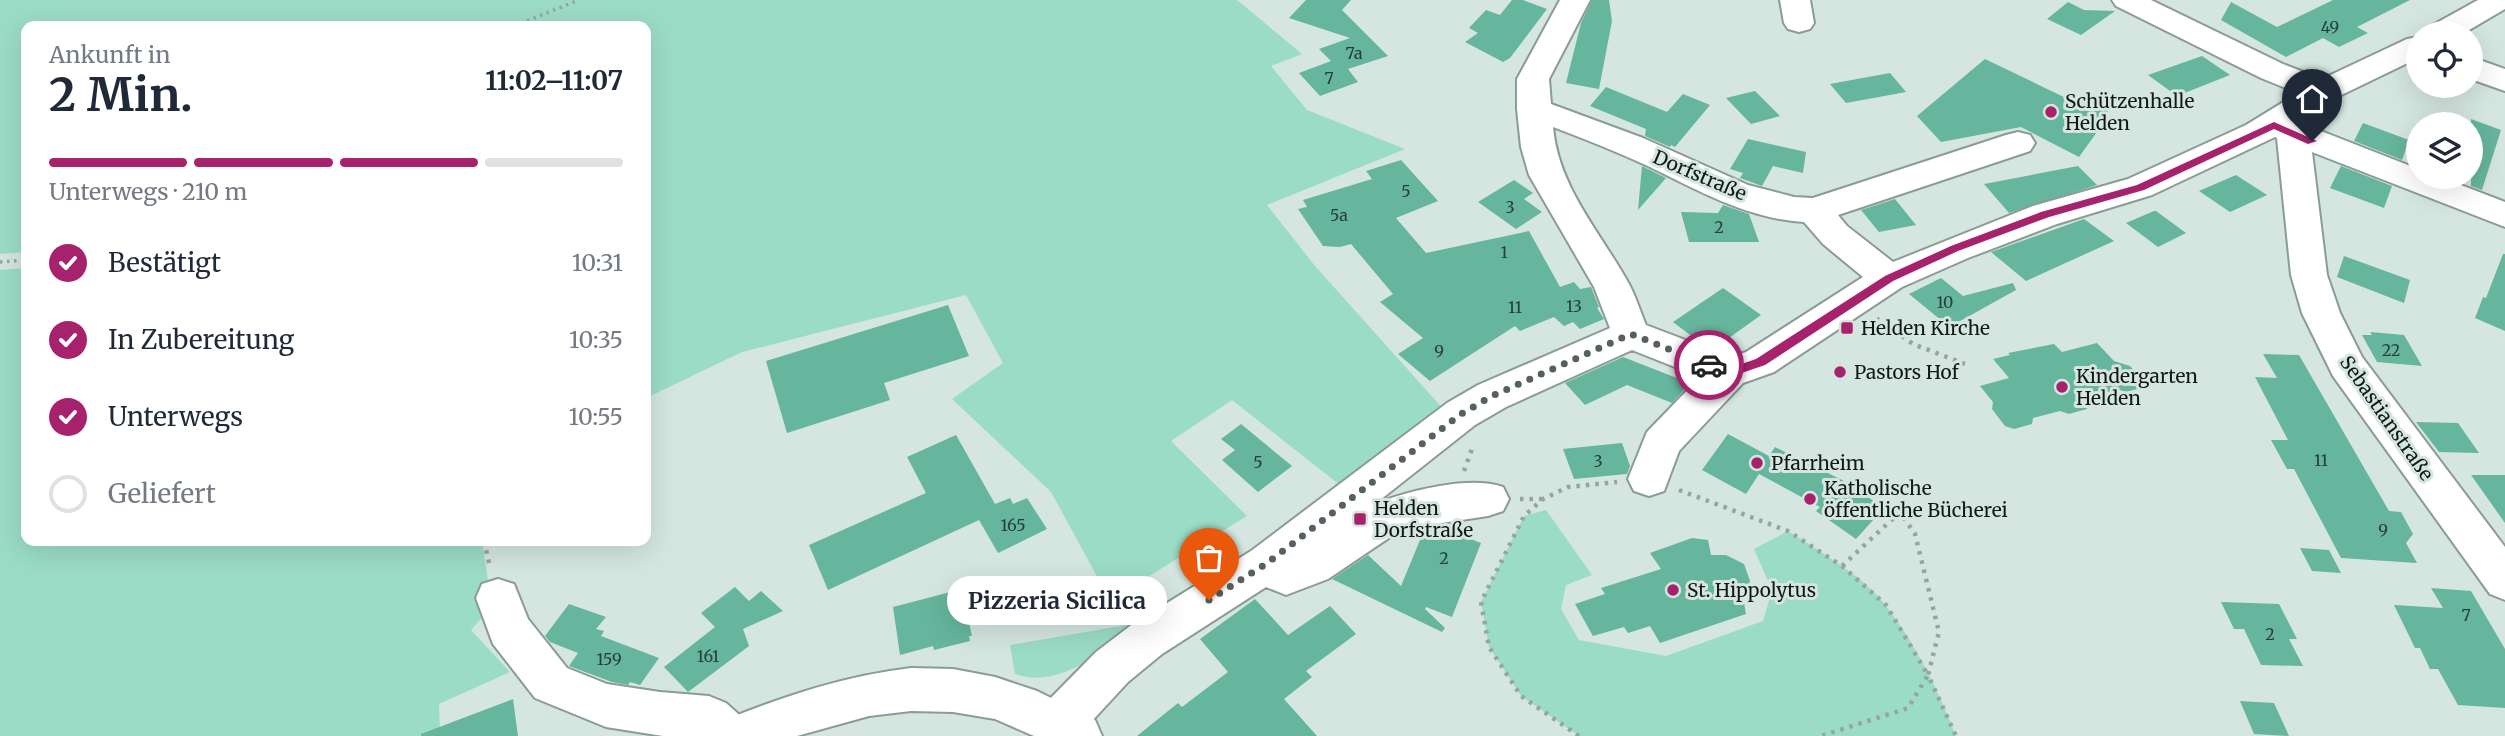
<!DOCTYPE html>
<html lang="de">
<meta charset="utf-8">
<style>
:root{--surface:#fff;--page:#f2f2f3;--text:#1f2937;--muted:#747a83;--line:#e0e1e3;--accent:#a7226d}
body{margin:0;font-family:Merriweather,serif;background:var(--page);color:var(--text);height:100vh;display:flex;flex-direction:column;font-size:26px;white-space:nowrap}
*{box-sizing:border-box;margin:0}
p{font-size:23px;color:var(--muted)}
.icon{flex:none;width:38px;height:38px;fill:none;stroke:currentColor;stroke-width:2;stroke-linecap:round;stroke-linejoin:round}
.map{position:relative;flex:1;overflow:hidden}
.side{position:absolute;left:21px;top:21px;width:630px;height:525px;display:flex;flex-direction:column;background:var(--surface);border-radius:14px;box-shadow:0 7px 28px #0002}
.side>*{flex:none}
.fabs{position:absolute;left:2406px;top:21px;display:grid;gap:14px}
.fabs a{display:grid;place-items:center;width:77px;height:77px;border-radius:50%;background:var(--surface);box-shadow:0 7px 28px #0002;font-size:35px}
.pin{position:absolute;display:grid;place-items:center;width:60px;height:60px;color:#fff;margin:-72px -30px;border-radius:50% 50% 50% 0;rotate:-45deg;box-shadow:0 0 7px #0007}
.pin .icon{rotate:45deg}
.courier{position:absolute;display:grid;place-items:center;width:70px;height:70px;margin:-35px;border:5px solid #a7226d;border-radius:50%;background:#fff;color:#222;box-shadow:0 2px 9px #0007}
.bubble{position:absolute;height:49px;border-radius:24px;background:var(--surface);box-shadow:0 7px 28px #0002;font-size:23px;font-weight:700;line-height:49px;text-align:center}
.summary em{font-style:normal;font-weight:700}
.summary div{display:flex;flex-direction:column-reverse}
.summary{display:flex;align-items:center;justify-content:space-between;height:119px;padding:0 28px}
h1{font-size:46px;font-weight:700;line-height:52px}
.bar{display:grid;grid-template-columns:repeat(4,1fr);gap:10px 7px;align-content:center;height:84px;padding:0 28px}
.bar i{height:9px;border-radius:5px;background:var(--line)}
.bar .selected{background:var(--accent)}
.bar p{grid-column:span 4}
ol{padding:0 28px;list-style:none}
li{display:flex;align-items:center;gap:21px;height:77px}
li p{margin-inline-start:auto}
li .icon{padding:7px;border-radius:50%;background:var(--accent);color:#fff;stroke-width:4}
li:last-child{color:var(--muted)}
li i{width:38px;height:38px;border:4px solid var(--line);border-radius:50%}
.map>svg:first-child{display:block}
</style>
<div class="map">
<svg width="2505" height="736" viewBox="0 0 2505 736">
<rect width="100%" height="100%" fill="#d4e6df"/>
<path fill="#9bdcc6" d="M 0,0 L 1237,0 L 1302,54 L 1271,66 L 1307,110 L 1405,149 L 1267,205 L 1315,266 L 1445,411 L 1345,489 L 1232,400 L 1171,441 L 1247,516 L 1110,600 L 1051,492 L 952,399 L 1003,363 L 966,295 L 742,352 L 646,398 L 646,26 L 26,26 L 26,252 L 0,254 Z
M 26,268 L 26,541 L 482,541 L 492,607 L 471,630 L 510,672 L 439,704 L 440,736 L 0,736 L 0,270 Z
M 1546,510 L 1592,575 L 1566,585 L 1561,609 L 1579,640 L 1666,656 L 1763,621 L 1772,590 L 1754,549 L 1788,531 C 1819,551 1865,577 1887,607 C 1916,645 1939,692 1956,736 L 1579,736 L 1521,696 L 1489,647 L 1481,602 L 1524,516 Z
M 1144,622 C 1108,646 1061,691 1015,674 L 1010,645 Z"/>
<path fill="#66b59d" d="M 1306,0 L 1351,0 L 1342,10 L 1388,56 L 1348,69 L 1358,82 L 1320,96 L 1299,73 L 1331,61 L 1319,49 L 1350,38 L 1289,18 Z
M 1512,0 L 1523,0 L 1547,9 L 1510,58 L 1503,62 L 1465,42 L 1478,33 L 1469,28 L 1486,10 L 1500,15 Z
M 1592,0 L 1609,0 L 1612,21 L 1599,89 L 1566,83 L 1581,23 Z
M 2333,0 L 2410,0 L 2357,27 L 2368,33 L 2339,47 L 2323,38 L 2286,57 L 2221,20 L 2231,2 L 2277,27 Z
M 2068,2 L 2084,10 L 2115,11 L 2081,35 L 2047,19 Z
M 2202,56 L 2230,75 L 2177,96 L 2148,75 Z
M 1985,59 L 2068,99 L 2073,94 L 2108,111 L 2103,116 L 2107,118 L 2079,157 L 2021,127 L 1941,142 L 1917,116 Z
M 1890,73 L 1906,92 L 1846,103 L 1830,84 Z
M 1606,87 L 1667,112 L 1683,94 L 1710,105 L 1675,147 L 1671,145 L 1670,147 L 1645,136 L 1646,129 L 1590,106 Z
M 1755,91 L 1780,116 L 1751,124 L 1726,98 Z
M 2471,119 L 2501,130 L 2482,190 L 2471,186 Z
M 2363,123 L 2409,140 L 2402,160 L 2354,141 Z
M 1748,139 L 1806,152 L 1803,173 L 1773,166 L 1762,186 L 1740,178 L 1743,173 L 1730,169 Z
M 1401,160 L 1438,201 L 1396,218 L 1426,253 L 1529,231 L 1560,287 L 1574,282 L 1580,289 L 1591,287 L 1599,307 L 1597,308 L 1604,319 L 1580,329 L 1573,322 L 1564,326 L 1554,317 L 1520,331 L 1515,326 L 1430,381 L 1398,354 L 1423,338 L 1380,302 L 1393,294 L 1351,244 L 1340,247 L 1323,246 L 1298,209 L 1307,207 L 1303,200 L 1372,179 L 1366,171 Z
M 1642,166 L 1666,178 L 1638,210 Z
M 2078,166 L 2097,185 L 2009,213 L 1984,184 Z
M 2341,166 L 2392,186 L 2384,208 L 2330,188 Z
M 2236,175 L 2267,195 L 2230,212 L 2199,191 Z
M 1514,180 L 1533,193 L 1524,199 L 1542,212 L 1516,229 L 1478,202 Z
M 1895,199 L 1916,225 L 1879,232 L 1861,210 Z
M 1723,205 L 1749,214 L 1759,242 L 1689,242 L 1681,212 L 1718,213 Z
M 2154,211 L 2156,211 L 2186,233 L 2158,247 L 2126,223 Z
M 2084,219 L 2114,241 L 2026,281 L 1991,252 Z
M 2503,254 L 2505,254 L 2505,331 L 2475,318 L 2483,297 L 2486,298 Z
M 2344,256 L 2410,280 L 2404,303 L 2337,277 Z
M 1941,278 L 1963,296 L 2013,283 L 2016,290 L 1953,325 L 1947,325 L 1909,294 Z
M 1723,288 L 1761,315 L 1715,348 L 1702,344 L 1673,322 Z
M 948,305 L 969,356 L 884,383 L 890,400 L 787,433 L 766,361 Z
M 2370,332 L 2404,335 L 2422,366 L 2377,362 L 2362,335 L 2372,335 Z
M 2097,343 L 2114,361 L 2130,366 L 2148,386 L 2126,392 L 2117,389 L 2089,398 L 2087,409 L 2069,414 L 2060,411 L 2033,418 L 2032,424 L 2014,429 L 2005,426 L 1992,409 L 1993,402 L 1980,386 L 2009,378 L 1993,359 L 2010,355 L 2008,353 L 2054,344 L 2062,352 Z
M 2263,354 L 2299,355 L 2389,511 L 2401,512 L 2413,534 L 2406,543 L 2417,563 L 2341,558 L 2294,469 L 2287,469 L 2271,440 L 2288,440 L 2255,377 L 2277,378 Z
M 1623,357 L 1687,382 L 1683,391 L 1672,403 L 1627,385 L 1585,405 L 1565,383 Z
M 2416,422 L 2458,423 L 2479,453 L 2439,452 Z
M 1241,424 L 1292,466 L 1258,492 L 1222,460 L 1235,450 L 1221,439 Z
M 1728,434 L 1769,456 L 1775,447 L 1844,481 L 1884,508 L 1856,539 L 1816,511 L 1820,507 L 1759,474 L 1746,494 L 1702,470 Z
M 956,435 L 995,504 L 1010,498 L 1013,504 L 1027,498 L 1047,529 L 998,553 L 979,520 L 828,590 L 809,545 L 926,493 L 907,457 Z
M 1622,443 L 1630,466 L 1627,474 L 1574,479 L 1563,449 Z
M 2471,475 L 2505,475 L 2505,523 Z
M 1437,526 L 1481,543 L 1452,617 L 1426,607 L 1425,609 L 1445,628 L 1442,632 L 1332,579 L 1368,555 L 1401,586 L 1425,528 Z
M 1692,538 L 1708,540 L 1711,555 L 1726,555 L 1744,564 L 1750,581 L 1743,597 L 1746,614 L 1660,643 L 1650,626 L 1628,633 L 1624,627 L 1593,636 L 1575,604 L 1605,594 L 1601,588 L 1661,569 L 1650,553 Z
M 2300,548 L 2329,550 L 2341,573 L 2312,571 Z
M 735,587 L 749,601 L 761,591 L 783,611 L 743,629 L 749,646 L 688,692 L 664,667 L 715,627 L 701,613 Z
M 2431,588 L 2471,591 L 2505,649 L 2505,708 L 2458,705 L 2438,669 L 2430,669 L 2420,648 L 2415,648 L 2394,605 L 2443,608 Z
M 962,589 L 972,636 L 969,636 L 970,641 L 934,650 L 933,646 L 900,655 L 893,607 Z
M 1255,599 L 1288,635 L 1330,606 L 1356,634 L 1306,671 L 1312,677 L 1284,699 L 1317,736 L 1137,736 L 1178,703 L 1182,707 L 1228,672 L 1200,639 Z
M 2221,602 L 2279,604 L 2297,639 L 2289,639 L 2303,666 L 2261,665 L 2244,629 L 2234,629 Z
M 569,604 L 606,617 L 596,629 L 604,631 L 601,636 L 659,658 L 640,685 L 630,682 L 628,685 L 612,682 L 569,666 L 578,653 L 550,642 L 545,636 Z
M 513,699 L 518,736 L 421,736 L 421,734 Z
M 2240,701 L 2274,703 L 2289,736 L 2254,734 Z"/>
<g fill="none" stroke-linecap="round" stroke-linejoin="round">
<g stroke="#8b9b95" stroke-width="4">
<path id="minor" d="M 1560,0 L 1590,0 L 1549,79 L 1551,104 L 1643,138 L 1748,185 L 1794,197 L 1813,198 L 2006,135 L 2018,132 L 2030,135 L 2035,143 L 2030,151 L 1838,215 L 1847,226 L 1893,262 L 2033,206 L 2128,179 L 2246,125 L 2298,93 L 2261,78 L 2116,6 L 2112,0 L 2151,0 L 2283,64 L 2322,79 L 2407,39 L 2418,37 L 2418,58 L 2333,99 L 2298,122 L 2418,169 L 2418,177 L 2440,177 L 2505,202 L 2505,227 L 2312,152 L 2327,275 L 2340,313 L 2362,357 L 2505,547 L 2505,600 L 2490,594 L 2333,376 L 2302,313 L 2291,275 L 2277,138 L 2275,137 L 2152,195 L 2057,224 L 1968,258 L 1902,287 L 1774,372 L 1743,383 L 1679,451 L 1664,491 L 1649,496 L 1634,491 L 1628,479 L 1647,432 L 1700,377 L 1632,350 L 1506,407 L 1475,425 L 1375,504 C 1407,491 1470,475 1503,487 L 1509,499 L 1503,511 L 1488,516 L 1402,529 L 1328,579 L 1286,595 L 1266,587 L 1162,654 L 1128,682 L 1078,736 L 1041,736 L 1036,723 L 1042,707 L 1096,652 L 1130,626 L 1251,551 L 1447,403 L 1478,385 L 1610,328 L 1594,287 L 1529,175 L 1521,147 L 1517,109 L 1517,79 ZM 1553,127 C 1585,139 1617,152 1648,166 C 1697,190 1748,219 1804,222 L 1823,244 L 1863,277 L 1746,352 L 1730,357 L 1646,325 C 1640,311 1636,297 1629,284 C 1601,233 1558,187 1553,127 Z
M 1780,0 L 1810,0 L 1814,23 L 1810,29 L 1799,32 L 1788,29 L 1784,23 Z
M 2478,0 L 2505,0 L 2505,9 L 2464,33 L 2427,33 L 2431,26 Z
M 2471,57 L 2505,69 L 2505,91 L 2471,79 Z
M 498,579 L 514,584 L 528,619 L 567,668 L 607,684 L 660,692 L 709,696 L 726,703 L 745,720 L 752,736 L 663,736 L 606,727 L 535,698 L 493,644 L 476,598 L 482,584 Z"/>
</g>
<g stroke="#8b9b95" stroke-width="4">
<path id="major" d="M 911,668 L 953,669 L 995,677 L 1037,691 L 1095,720 L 1102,736 L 1034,736 L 995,719 L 953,712 L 911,711 L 869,716 L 797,736 L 718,736 L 725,720 C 787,695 845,676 911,668 Z"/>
</g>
<path stroke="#97a59f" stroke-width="3.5" stroke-dasharray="2.5 4.5" stroke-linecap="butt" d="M 514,26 L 579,0
M 0,262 L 26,260
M 1877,318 L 1889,326"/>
<path stroke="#97a59f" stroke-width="4.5" stroke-dasharray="3.5 6" stroke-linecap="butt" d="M 1886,325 L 1913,344 L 1965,364
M 1464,471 L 1473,446
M 1679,490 L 1788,531 L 1842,566 L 1886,605 L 1928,675 L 1908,708 L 1821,736
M 1520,499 L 1542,499
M 484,541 L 490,567
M 1842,566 L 1900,512 L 1915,534 L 1939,632 L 1928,675 L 1956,736
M 1579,736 L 1521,696 L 1489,647 L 1481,602 L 1524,516 L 1543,499 L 1568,487 L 1617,482"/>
<use href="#minor" fill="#fff" fill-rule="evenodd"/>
<use href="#major" fill="#fff" fill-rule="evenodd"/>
</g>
<path fill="#a7226d" d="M 2274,122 L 2317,141 L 2308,144 L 2274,129 L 2144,190 L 2049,217 L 1958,251 L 1893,281 L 1765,365 L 1730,377 L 1703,365 L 1709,360 L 1730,368 L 1756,359 L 1885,276 L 1951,246 L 2041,212 L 2137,185 Z"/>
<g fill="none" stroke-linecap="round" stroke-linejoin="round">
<path stroke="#56605c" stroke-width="7" stroke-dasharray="0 12.6" d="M 1209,600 L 1266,564 L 1461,414 L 1492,396 L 1631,334 L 1709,365"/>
</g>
<g fill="#a7226d" stroke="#d4e6df" stroke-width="2.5">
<circle cx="2051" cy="112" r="7"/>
<rect x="1840" y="321" width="14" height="14" rx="3.5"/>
<circle cx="1840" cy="372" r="7"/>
<circle cx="2062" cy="387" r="7"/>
<circle cx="1757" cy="463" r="7"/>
<circle cx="1810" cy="499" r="7"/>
<rect x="1353" y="512" width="14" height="14" rx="3.5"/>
<circle cx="1673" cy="590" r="7"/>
</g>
<g text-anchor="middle" stroke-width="6" stroke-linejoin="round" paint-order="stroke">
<g font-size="16" fill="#273f38">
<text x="2330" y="33">49</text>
<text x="1354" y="59">7a</text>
<text x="1329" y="84">7</text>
<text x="1406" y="197">5</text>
<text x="1510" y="213">3</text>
<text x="1339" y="221">5a</text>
<text x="1719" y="233">2</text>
<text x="1504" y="258">1</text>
<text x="1945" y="308">10</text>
<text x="1574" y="312">13</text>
<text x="1515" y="313">11</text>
<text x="2391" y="356">22</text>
<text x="1439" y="357">9</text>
<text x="2321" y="466">11</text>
<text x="1598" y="467">3</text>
<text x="1258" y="468">5</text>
<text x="1013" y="531">165</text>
<text x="2383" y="536">9</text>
<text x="1444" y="564">2</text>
<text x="2466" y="621">7</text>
<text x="2270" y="640">2</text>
<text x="708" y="662">161</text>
<text x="609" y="665">159</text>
</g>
<g font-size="19" fill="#121816" stroke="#d4e6df" text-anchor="start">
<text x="2065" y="108">Schützenhalle<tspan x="2065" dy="22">Helden</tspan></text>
<text x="1861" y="335">Helden Kirche</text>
<text x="1854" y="379">Pastors Hof</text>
<text x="2076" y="383">Kindergarten<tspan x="2076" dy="22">Helden</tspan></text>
<text x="1771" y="470">Pfarrheim</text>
<text x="1824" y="495">Katholische<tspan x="1824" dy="22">öffentliche Bücherei</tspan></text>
<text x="1374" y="515">Helden<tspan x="1374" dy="22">Dorfstraße</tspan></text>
<text x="1687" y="597">St. Hippolytus</text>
</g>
<g font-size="19" fill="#121816" stroke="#d4e6df">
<text transform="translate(1700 175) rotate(23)" y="7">Dorfstraße</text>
<text transform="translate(2387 418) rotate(55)" y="7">Sebastianstraße</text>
</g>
</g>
</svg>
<div class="fabs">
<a><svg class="icon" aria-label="locate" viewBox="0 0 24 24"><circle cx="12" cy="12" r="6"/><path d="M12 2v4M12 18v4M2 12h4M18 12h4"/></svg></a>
<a><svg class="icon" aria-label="layers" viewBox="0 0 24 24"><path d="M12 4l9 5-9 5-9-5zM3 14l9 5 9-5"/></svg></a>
</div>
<div class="pin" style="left:1209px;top:600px;background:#ea580c"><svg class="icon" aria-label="bag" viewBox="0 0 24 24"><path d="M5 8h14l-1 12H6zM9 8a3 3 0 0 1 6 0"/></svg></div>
<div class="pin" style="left:2312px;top:141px;background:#1f2937"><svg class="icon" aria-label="home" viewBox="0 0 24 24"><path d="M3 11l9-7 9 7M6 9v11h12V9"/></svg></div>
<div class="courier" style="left:1709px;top:365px"><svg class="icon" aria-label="car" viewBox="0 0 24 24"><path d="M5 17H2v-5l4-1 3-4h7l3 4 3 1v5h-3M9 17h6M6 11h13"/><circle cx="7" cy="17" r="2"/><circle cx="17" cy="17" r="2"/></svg></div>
<div class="bubble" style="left:947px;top:576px;width:220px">Pizzeria Sicilica</div>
<section class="side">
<div class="summary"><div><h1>2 Min.</h1><p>Ankunft in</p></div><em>11:02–11:07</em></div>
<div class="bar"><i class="selected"></i><i class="selected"></i><i class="selected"></i><i></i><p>Unterwegs · 210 m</p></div>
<ol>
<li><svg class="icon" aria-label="check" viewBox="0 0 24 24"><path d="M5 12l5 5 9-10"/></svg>Bestätigt<p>10:31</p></li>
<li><svg class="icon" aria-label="check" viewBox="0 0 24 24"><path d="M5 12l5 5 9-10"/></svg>In Zubereitung<p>10:35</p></li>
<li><svg class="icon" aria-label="check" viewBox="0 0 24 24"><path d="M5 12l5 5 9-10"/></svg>Unterwegs<p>10:55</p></li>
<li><i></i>Geliefert</li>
</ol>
</section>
</div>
